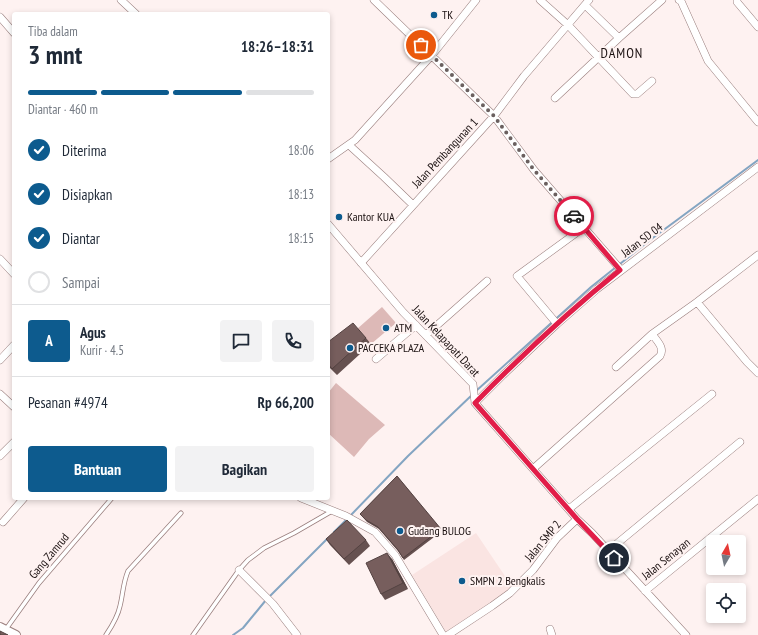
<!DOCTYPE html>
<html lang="id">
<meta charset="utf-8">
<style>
:root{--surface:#fff;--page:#f2f2f3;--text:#1f2937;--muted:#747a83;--line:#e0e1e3;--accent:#0d5b8e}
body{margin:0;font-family:"PT Sans Narrow",sans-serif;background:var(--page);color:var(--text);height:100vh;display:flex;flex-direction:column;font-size:15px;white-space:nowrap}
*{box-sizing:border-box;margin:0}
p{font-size:13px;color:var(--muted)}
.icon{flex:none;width:22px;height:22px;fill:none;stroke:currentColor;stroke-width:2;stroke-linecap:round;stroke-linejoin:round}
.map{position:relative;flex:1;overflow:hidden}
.panel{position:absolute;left:12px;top:12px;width:318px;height:488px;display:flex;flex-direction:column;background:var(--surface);border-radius:4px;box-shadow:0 2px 6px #0003}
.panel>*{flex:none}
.needle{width:26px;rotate:9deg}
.fabs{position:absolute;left:706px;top:535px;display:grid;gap:8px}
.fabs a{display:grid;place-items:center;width:40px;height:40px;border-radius:4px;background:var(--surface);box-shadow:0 2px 6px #0003;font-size:20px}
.pin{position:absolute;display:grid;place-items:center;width:34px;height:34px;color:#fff;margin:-17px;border:2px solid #fff;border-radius:50%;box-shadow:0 1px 4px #0007}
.courier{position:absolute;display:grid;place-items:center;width:40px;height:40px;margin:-20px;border:3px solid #e11d48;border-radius:50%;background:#fff;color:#222;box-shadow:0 1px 5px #0007}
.head em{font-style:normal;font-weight:700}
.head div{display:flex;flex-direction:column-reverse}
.head{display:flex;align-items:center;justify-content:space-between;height:68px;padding:0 16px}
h1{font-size:26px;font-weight:700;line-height:30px}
.bar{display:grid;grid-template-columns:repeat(4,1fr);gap:6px 4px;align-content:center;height:48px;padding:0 16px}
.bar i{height:5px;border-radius:3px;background:var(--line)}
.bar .selected{background:var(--accent)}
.bar p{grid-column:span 4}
.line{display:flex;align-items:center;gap:10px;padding:0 16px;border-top:1px solid var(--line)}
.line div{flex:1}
.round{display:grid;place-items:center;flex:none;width:42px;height:42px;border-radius:4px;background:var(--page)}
ol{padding:0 16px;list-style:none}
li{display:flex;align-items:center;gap:12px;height:44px}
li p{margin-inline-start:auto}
li .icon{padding:4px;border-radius:50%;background:var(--accent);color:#fff;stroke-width:4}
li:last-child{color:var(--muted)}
li i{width:22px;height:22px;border:2px solid var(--line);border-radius:50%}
.action{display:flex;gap:8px;margin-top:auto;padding:8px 16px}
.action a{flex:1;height:46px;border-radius:4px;background:var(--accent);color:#fff;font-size:16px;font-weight:700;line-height:46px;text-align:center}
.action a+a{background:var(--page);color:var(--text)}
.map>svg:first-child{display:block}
</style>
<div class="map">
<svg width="758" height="635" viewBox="0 0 758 635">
<rect width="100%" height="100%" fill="#fef2f1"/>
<path fill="#fae4e2" d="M 476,533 L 513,588 L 446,632 L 412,575 Z"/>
<path fill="#ddb9b7" d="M 382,307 L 396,323 L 371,344 L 357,329 Z
M 336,383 L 385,425 L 369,439 L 354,457 L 328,433 L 328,393 Z"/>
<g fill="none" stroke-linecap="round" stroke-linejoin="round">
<path stroke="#84a5c2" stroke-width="2" d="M 476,391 L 591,287 L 650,240 L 758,160
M 350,516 L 408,456 L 473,394
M 334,532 L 347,519
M 269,597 L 328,538
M 233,635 L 243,628 L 266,600"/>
<g stroke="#997e7d" stroke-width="5">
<path id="service" d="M 6,629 L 39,583 L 112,498
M 106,635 C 112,626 118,616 120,606 C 123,594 123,583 128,571 L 181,513
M 193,635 L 239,570 L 248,560 L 264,548 L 294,533 L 332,511"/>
</g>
<g stroke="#997e7d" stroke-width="8">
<path id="minor" d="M 121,0 L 136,14
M 374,0 L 494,116 L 534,170 L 621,270
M 540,0 L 568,25 L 633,94 L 637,94 L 652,81
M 679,0 L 681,1 L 708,61 L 758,122
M 737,0 L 737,2 L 758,27
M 585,5 L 619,38
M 0,17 L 14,33
M 555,98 L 619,38 L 662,0
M 349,145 L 384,177 L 413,205
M 328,159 L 355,140 L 432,55 L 476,0
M 328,224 L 403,312 L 473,384 L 475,403 L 577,519 L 592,533 L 686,635
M 0,259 L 14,274
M 361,263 L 494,116 L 524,76 L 589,0
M 697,302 L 747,362 L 758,373
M 557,324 L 517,276 L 583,228
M 426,335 L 487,281
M 376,359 L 416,325
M 0,360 L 14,345
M 616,367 L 652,334 L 697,302 L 758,255
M 0,394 L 14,407
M 475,403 L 503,375 L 557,324 L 597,289 L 758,167
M 0,456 L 14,442
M 534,468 L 660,356 C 665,348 657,341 652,334
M 301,498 L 346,516 L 375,532 L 395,555 L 443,635
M 569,509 L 712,394
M 3,522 L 24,498
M 608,551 L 740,442
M 239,570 L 273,604 L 297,635
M 645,591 L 758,499
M 550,629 L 552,635
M 448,635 L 492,606 L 510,593 L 533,570 L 557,538 L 577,519"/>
</g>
<g stroke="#997e7d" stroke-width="10">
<path id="tertiary" d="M 0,627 L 16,635"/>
</g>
<use href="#service" stroke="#fff" stroke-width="3.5"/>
<use href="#minor" stroke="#fff" stroke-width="7"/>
<use href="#tertiary" stroke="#fff" stroke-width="8"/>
</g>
<path fill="#665150" d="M 366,338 L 371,344 L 337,375 L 328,366 L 328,342 Z
M 397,476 L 442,531 L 404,560 L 398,551 L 379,529 L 367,522 L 360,514 Z
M 326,539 L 366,540 L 370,546 L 349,565 L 330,545 Z
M 392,559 L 408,589 L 385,600 L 381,594 Z"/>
<path fill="#534241" d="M 387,553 L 392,559 L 408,589 L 403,583 Z"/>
<path fill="#775e5d" stroke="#534241" d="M 353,323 L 366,338 L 332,369 L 328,364 L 328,342 Z
M 397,476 L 441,529 L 403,558 L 398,550 L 378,527 L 366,520 L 360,514 Z
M 347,520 L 366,540 L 344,559 L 326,539 Z
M 387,553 L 403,583 L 381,594 L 366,563 Z
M 0,631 L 8,635 L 0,635 Z"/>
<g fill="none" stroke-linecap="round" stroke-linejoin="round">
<path stroke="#6a605f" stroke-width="4" stroke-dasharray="0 7.2" d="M 421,45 L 494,116 L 534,170 L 574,216"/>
<path stroke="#e11d48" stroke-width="5" d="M 574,216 L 620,270 C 569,311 521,356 475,403 L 577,519 L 614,558"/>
</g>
<g fill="#0d5b8e" stroke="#fef2f1" stroke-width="1.5">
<circle cx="434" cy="15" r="4"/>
<circle cx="339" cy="217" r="4"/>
<circle cx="386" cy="328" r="4"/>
<circle cx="350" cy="348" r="4"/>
<circle cx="400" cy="531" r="4"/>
<circle cx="462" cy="581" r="4"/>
</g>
<g text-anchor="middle" stroke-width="4" stroke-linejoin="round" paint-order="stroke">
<g font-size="12" fill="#1b1111" stroke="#fef2f1" text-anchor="start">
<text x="442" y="19">TK</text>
<text x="347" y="221">Kantor KUA</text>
<text x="394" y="332">ATM</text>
<text x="358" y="352">PACCEKA PLAZA</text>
<text x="408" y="535">Gudang BULOG</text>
<text x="470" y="585">SMPN 2 Bengkalis</text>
</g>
<g font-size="12" fill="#1b1111" stroke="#fef2f1">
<text transform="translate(445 153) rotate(-47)" y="4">Jalan Pembangunan 1</text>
<text transform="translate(642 240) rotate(-37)" y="4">Jalan SD 04</text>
<text transform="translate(446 341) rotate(47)" y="4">Jalan Kelapapati Darat</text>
<text transform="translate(543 541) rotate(-50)" y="4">Jalan SMP 2</text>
<text transform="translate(49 556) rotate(-50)" y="4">Gang Zamrud</text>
<text transform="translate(666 559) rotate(-39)" y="4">Jalan Senayan</text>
</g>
<g font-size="14" letter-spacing="1" fill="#1b1111" stroke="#fef2f1">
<text x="622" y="58">DAMON</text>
</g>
</g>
</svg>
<div class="fabs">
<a><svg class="needle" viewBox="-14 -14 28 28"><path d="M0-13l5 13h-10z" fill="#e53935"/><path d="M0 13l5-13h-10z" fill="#747a83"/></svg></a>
<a><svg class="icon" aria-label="locate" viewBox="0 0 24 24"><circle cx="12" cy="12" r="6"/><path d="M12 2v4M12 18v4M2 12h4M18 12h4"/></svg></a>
</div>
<div class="pin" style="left:421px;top:45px;background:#ea580c"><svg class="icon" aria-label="bag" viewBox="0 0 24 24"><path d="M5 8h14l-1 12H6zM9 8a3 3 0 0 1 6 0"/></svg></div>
<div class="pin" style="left:614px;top:558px;background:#1f2937"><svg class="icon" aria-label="home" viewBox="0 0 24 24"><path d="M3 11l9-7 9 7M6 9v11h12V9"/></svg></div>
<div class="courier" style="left:574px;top:216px"><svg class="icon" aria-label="car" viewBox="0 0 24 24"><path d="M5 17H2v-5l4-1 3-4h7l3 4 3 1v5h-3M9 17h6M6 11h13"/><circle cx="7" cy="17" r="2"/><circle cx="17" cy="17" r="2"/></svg></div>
<section class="panel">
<div class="head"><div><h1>3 mnt</h1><p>Tiba dalam</p></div><em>18:26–18:31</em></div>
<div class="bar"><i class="selected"></i><i class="selected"></i><i class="selected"></i><i></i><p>Diantar · 460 m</p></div>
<ol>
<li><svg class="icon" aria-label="check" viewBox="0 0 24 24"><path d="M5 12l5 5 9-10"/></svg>Diterima<p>18:06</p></li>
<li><svg class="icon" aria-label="check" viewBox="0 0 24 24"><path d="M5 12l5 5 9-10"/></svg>Disiapkan<p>18:13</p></li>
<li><svg class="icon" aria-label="check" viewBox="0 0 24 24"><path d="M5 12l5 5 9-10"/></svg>Diantar<p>18:15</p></li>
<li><i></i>Sampai</li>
</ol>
<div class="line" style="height:72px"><b class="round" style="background:var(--accent);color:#fff">A</b><div><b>Agus</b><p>Kurir · 4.5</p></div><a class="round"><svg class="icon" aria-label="chat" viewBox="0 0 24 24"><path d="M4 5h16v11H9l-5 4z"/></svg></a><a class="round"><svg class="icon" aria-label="phone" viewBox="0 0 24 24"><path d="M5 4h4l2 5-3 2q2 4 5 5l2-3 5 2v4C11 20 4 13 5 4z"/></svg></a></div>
<div class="line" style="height:52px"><div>Pesanan #4974</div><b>Rp 66,200</b></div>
<div class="action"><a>Bantuan</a><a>Bagikan</a></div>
</section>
</div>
